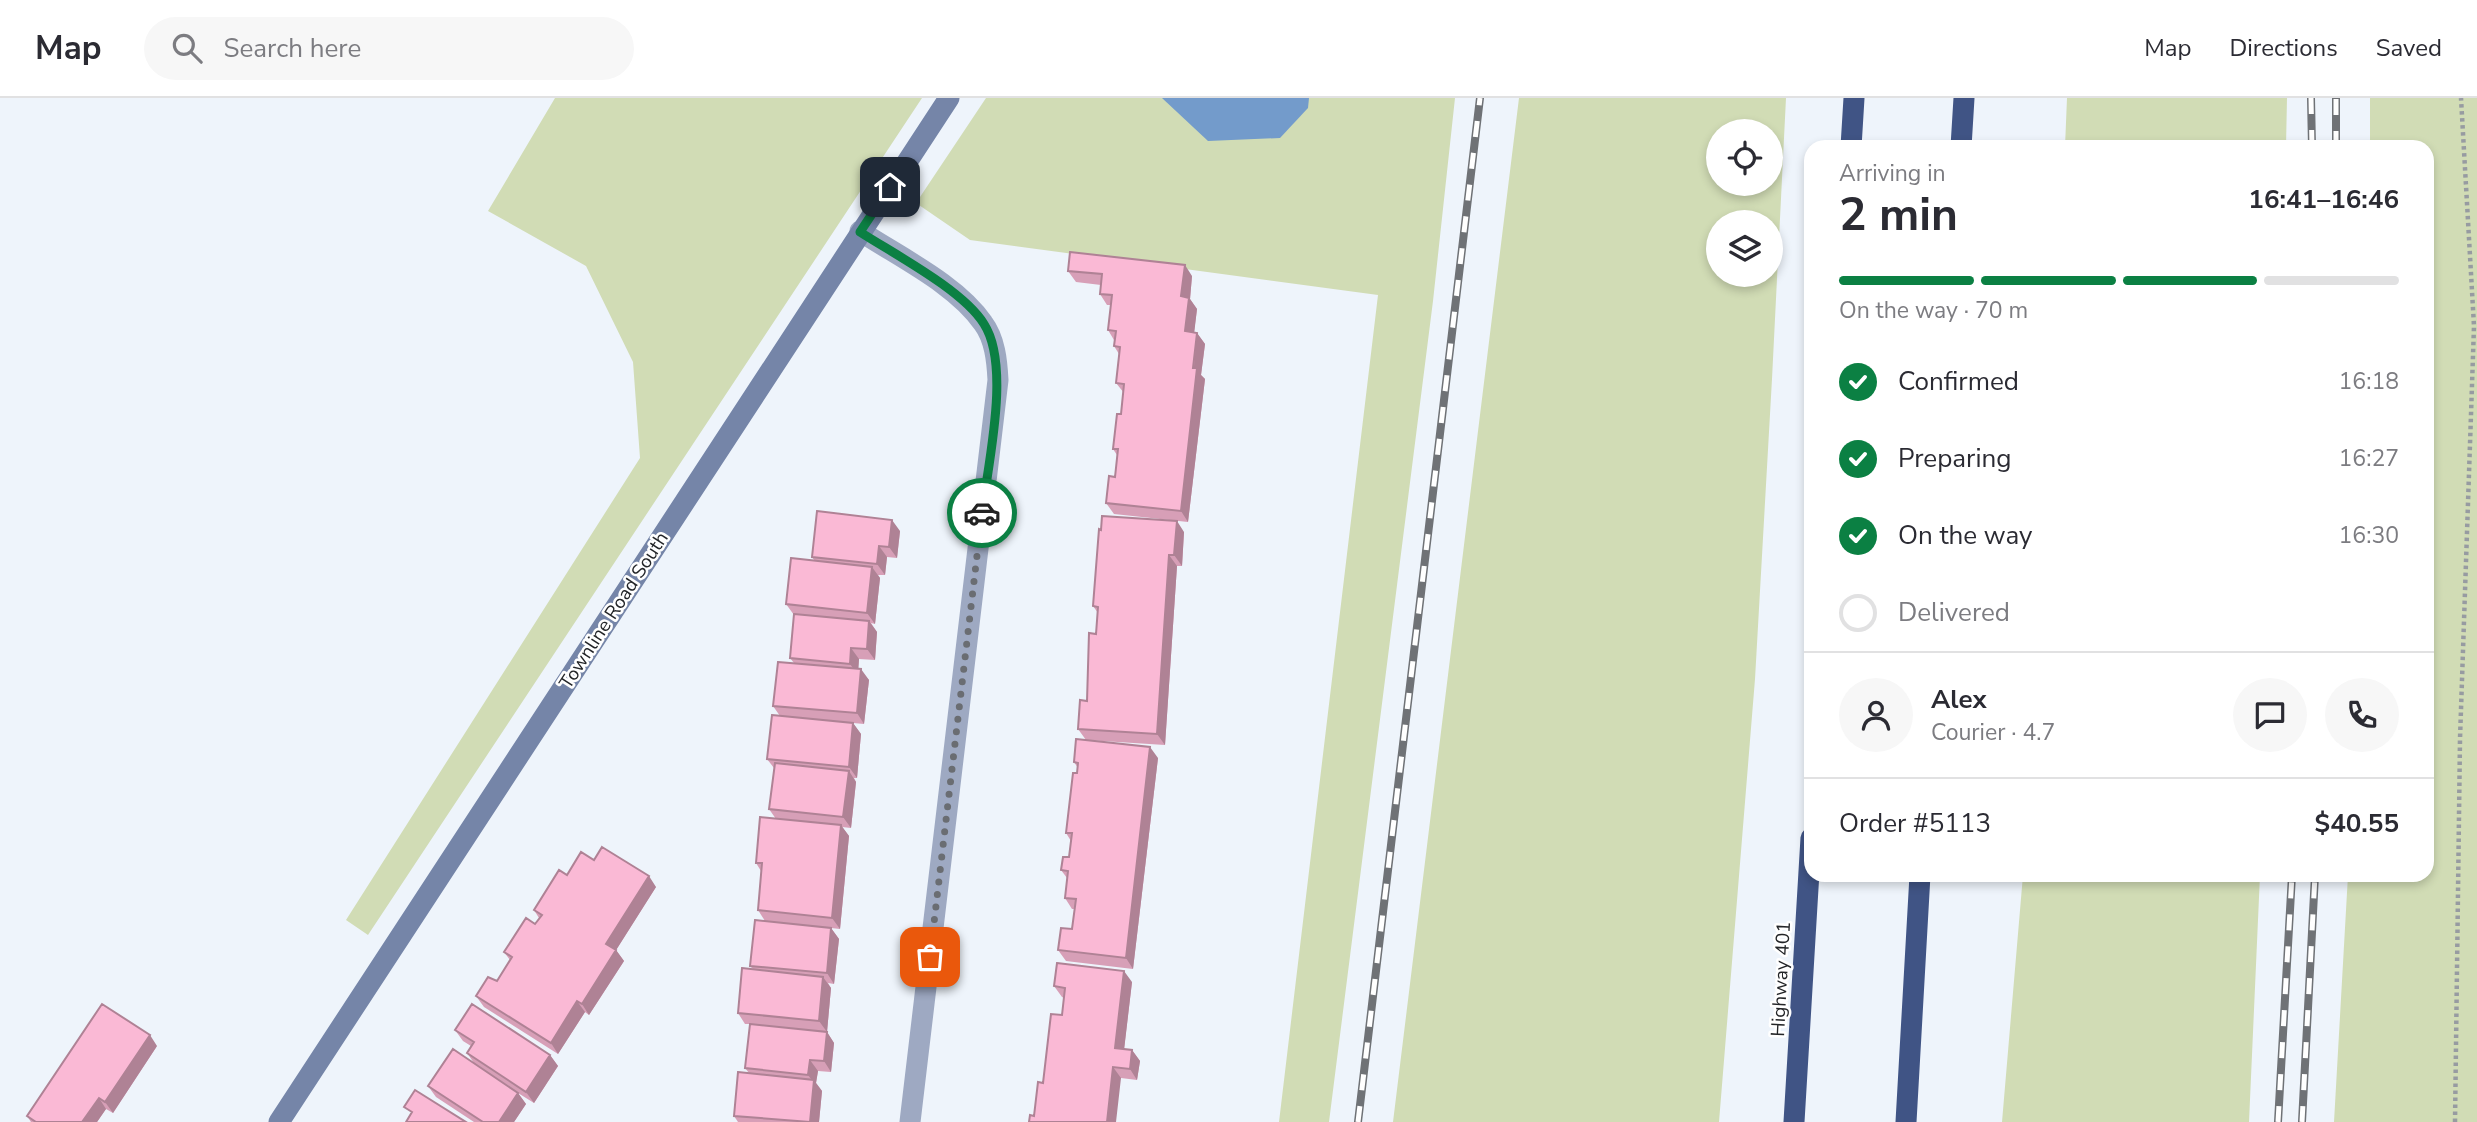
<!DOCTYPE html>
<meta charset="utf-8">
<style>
:root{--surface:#fff;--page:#f7f7f7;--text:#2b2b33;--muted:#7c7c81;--line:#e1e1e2;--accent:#0b8043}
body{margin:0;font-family:"Nunito Sans",sans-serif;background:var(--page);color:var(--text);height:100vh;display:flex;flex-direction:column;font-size:26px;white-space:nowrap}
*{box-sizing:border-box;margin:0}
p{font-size:23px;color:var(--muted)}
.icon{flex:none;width:38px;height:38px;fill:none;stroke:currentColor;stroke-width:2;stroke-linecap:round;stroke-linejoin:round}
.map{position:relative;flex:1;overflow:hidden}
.panel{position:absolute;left:1804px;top:42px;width:630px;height:742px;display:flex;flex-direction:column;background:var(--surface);border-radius:21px;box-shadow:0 4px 10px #0003}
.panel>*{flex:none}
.controls{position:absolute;left:1706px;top:21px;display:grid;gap:14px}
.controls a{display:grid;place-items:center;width:77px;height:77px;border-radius:50%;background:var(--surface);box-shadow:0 4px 10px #0003;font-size:35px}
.pin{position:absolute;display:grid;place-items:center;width:60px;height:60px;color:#fff;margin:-30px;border-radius:14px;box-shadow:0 4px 10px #0006}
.courier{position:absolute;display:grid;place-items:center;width:70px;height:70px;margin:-35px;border:5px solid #0b8043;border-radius:50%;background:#fff;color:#222;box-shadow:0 2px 9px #0007}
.headline em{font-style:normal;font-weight:700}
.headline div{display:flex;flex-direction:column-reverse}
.headline{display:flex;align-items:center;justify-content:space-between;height:119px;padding:0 35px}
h1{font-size:46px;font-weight:700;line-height:52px}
.bar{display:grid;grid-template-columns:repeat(4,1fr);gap:10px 7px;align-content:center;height:84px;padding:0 35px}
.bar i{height:9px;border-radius:5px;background:var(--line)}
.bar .active{background:var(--accent)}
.bar p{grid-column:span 4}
.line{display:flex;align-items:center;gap:18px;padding:0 35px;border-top:2px solid var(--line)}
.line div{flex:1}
.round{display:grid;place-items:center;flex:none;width:74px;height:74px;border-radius:37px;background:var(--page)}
ol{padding:0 35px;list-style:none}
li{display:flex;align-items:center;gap:21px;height:77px}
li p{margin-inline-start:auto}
li .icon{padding:7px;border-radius:50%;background:var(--accent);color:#fff;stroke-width:4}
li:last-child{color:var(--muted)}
li i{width:38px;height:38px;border:4px solid var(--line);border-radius:50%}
header{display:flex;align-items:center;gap:42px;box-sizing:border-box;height:98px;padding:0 35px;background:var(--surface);border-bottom:2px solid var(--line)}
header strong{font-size:33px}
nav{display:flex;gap:38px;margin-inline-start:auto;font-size:24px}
.search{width:490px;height:63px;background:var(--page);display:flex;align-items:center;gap:18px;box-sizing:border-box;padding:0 24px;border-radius:38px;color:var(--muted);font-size:26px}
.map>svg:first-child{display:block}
</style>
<header>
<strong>Map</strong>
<div class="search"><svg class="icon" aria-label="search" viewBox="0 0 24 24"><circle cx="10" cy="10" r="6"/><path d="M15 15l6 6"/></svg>Search here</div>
<nav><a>Map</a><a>Directions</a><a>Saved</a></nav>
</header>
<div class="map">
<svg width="2477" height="1024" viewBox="0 0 2477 1024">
<rect width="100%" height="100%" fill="#eef4fb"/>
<path fill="#d1dcb5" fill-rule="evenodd" d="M 555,0 L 922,0 L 368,837 L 346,822 L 640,360 L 633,264 L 586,168 L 488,113 Z
M 986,0 L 1455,0 L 1433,203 L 1329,1024 L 1279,1024 L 1378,197 L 970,142 L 916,105 Z
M 1519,0 L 1786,0 L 1772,281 L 1755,581 L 1719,1024 L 1393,1024 ZM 1718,33 L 1771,33 L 1771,86 L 1718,86 ZM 1718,124 L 1771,124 L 1771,177 L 1718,177 Z
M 2067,0 L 2287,0 L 2286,49 L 2065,49 Z
M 2370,0 L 2477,0 L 2477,1024 L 2334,1024 L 2348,777 L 2427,777 L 2427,49 L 2370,49 Z
M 2023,777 L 2260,777 L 2249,1024 L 2002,1024 Z"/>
<path fill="#739bcb" d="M 1162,0 L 1309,0 L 1308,10 L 1280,40 L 1208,43 Z"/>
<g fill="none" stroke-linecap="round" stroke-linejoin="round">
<path stroke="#979ba1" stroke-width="4.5" stroke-dasharray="3.5 3.5" stroke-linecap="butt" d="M 2455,1024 L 2460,641 L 2474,228 L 2461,0"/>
<path stroke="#9ea9c2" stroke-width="21" d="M 860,133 C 899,159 956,186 983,225 C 995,241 997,263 998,282 L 910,1024"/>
<path stroke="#7585a8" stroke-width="21" d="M 279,1024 L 949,0"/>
<path stroke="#405485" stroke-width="21" d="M 1851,49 L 1854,0
M 1961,49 L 1964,0
M 1794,1024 L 1811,740
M 1906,1024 L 1920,777"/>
<g stroke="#6f7276" stroke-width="8">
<path id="rail" d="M 2311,0 L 2312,49
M 2336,49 L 2336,0
M 1358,1024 L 1480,0
M 2278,1024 L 2292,777
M 2302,1024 L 2315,777"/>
</g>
<use href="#rail" stroke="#fff" stroke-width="5" stroke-dasharray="16" stroke-linecap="butt"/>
</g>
<path fill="#d79fb7" d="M 1068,173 L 1192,178 L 1190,201 L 1197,211 L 1194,234 L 1197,235 L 1205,246 L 1201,277 L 1205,281 L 1188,424 L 1114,416 L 1106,405 L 1115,379 L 1117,357 L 1113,351 L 1121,316 L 1124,295 L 1116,285 L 1119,256 L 1114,248 L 1114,242 L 1108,232 L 1111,207 L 1107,207 L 1100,196 L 1101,187 L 1076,184 Z
M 1101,432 L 1184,434 L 1182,468 L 1177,468 L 1165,647 L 1086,642 L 1078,631 L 1087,603 L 1096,536 L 1098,515 L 1093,508 Z
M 900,433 L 897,460 L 887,459 L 885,477 L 878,477 L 880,480 L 875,526 L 871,525 L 877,534 L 875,562 L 859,561 L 858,571 L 869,582 L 864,626 L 853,625 L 861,636 L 857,680 L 854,680 L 856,684 L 851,730 L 842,729 L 849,738 L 840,831 L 831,830 L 839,841 L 834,886 L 828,885 L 831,890 L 827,934 L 834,945 L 831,974 L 818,973 L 816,985 L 822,993 L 819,1024 L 738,1024 L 734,1018 L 749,975 L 745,970 L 750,926 L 745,926 L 738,915 L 753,871 L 750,868 L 765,823 L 758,812 L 761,773 L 756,765 L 776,721 L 769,711 L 774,670 L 767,661 L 780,618 L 773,608 L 794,565 L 790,560 L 794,517 L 786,506 L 814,462 L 812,459 Z
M 1158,660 L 1133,871 L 1066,863 L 1058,852 L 1072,831 L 1075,811 L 1072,811 L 1065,800 L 1067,780 L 1061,772 L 1069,759 L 1071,743 L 1066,735 L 1077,675 L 1078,670 L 1074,664 Z
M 594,762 L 656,789 L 616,852 L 624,863 L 589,917 L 585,914 L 558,956 L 484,909 L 476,898 L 497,883 L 510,862 L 504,854 L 535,826 L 539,820 L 534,812 L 567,777 Z
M 1132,884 L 1124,951 L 1132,952 L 1140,963 L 1137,982 L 1121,980 L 1034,1018 L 1062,917 L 1064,900 L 1062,899 L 1054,888 Z
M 455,932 L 550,957 L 558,968 L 534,1005 L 518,995 L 526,1006 L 514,1024 L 474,1024 L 436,999 L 428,988 L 474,965 L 467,955 L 471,948 L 463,943 Z
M 157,948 L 113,1015 L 106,1011 L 97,1024 L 31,1024 L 27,1018 Z"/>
<path fill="#af8295" d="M 1185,167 L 1192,178 L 1190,201 L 1197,211 L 1193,245 L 1185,233 L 1181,198 Z
M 1197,235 L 1205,246 L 1201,277 L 1205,281 L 1188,424 L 1181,413 Z
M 892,422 L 900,433 L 897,460 L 889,449 Z
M 1177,423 L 1184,434 L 1182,468 L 1174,457 Z
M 879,448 L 887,459 L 885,477 L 877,466 Z
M 1169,457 L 1177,468 L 1165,647 L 1157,636 Z
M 872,469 L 880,480 L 875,526 L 867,515 Z
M 869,523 L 877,534 L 875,562 L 867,551 Z
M 851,550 L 859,561 L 858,577 L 850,566 Z
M 861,571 L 869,582 L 864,626 L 857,615 Z
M 853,625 L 861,636 L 857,680 L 849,669 Z
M 1150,649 L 1158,660 L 1133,871 L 1126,860 Z
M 849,673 L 856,684 L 851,730 L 843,719 Z
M 841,727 L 849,738 L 840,831 L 832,820 Z
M 649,778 L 656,789 L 613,857 L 606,846 Z
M 831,830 L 839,841 L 834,886 L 827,875 Z
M 616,852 L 624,863 L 589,917 L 582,906 Z
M 1124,873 L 1132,884 L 1123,961 L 1115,950 Z
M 823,879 L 831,890 L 827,934 L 819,923 Z
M 577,903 L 585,914 L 558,956 L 551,945 Z
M 827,934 L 834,945 L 831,974 L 824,963 Z
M 150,937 L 157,948 L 113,1015 L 105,1004 Z
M 1132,952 L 1140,963 L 1137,982 L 1130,971 Z
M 550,957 L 558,968 L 534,1005 L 526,994 Z
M 810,962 L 818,973 L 816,985 L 822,993 L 819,1024 L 810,1024 L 814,985 L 808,977 Z
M 1113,969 L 1121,980 L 1116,1024 L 1107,1024 Z
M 518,995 L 526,1006 L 514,1024 L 499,1024 Z
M 99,1000 L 106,1011 L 97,1024 L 82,1024 Z"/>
<path fill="#fab9d5" stroke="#af8295" stroke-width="2" d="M 1070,154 L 1185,167 L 1181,198 L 1189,200 L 1185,233 L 1197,235 L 1193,270 L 1197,270 L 1181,413 L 1106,405 L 1109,378 L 1115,379 L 1118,351 L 1113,351 L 1117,316 L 1121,316 L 1124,286 L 1116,285 L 1120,249 L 1114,248 L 1116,233 L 1108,232 L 1112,197 L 1100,196 L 1102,176 L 1068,173 Z
M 817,413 L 892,422 L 889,449 L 879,448 L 877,466 L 812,459 Z
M 1102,418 L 1177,423 L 1174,457 L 1169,457 L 1157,636 L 1078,631 L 1080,602 L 1087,603 L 1089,535 L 1096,536 L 1098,509 L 1093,508 L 1099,431 L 1101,432 Z
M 791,460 L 872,469 L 867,515 L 786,506 Z
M 794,516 L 869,523 L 867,551 L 851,550 L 850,566 L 790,560 Z
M 778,564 L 861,571 L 857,615 L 773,608 Z
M 772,617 L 853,625 L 849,669 L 767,661 Z
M 1076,641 L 1150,649 L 1126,860 L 1058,852 L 1061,830 L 1072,831 L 1076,801 L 1065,800 L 1068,773 L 1061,772 L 1063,759 L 1069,759 L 1072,735 L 1066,735 L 1073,675 L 1077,675 L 1078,665 L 1074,664 Z
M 775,665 L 849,673 L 843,719 L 769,711 Z
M 760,719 L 841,727 L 832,820 L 758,812 L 762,765 L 756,765 Z
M 602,749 L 649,778 L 606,846 L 616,852 L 582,906 L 577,903 L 551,945 L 476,898 L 488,879 L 497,883 L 512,859 L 504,854 L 526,820 L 535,826 L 542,817 L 534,812 L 559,772 L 567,777 L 581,754 L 594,762 Z
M 755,822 L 831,830 L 827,875 L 750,868 Z
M 1057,865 L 1124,873 L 1115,950 L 1132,952 L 1130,971 L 1113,969 L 1107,1024 L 1029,1024 L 1030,1017 L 1034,1018 L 1038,984 L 1043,985 L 1051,916 L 1062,917 L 1065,890 L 1054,888 Z
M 742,870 L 823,879 L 819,923 L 738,915 Z
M 102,906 L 150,937 L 105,1004 L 99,1000 L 82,1024 L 36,1024 L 27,1018 Z
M 472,906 L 550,957 L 526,994 L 467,955 L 474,944 L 455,932 Z
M 750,926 L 827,934 L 824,963 L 810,962 L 808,977 L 745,970 Z
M 453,951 L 518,995 L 499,1024 L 483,1024 L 428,988 Z
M 738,974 L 814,982 L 810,1024 L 734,1018 Z
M 415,992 L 466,1024 L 406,1024 L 412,1014 L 404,1009 Z"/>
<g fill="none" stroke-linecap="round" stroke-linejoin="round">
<path stroke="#6a6d72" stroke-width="7" stroke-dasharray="0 12.6" d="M 930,859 L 982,415"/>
<path stroke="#0b8043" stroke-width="9" d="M 890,89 L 860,134 C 894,156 963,192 984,226 C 1011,268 988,365 982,415"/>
</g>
<g text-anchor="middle" stroke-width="5" stroke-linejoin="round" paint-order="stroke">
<g font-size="19" fill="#232528" stroke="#fff">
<text transform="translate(613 512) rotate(-57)" y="7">Townline Road South</text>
<text transform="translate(1780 881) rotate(-87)" y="7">Highway 401</text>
</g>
</g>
</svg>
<div class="controls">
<a><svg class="icon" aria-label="locate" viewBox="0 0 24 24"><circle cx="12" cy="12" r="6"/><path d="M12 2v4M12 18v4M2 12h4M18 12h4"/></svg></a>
<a><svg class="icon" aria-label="layers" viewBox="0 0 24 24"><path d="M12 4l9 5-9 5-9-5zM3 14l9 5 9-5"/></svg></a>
</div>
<div class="pin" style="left:930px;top:859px;background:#ea580c"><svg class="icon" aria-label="bag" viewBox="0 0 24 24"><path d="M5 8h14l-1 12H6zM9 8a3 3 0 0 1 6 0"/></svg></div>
<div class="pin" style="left:890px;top:89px;background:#1f2937"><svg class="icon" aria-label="home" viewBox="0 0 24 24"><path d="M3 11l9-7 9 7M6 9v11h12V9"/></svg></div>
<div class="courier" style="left:982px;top:415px"><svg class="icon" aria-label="car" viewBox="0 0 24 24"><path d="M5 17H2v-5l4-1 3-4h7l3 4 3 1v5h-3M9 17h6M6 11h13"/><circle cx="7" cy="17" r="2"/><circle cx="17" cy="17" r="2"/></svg></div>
<section class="panel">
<div class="headline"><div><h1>2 min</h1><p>Arriving in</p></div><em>16:41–16:46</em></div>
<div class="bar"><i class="active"></i><i class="active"></i><i class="active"></i><i></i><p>On the way · 70 m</p></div>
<ol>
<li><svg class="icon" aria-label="check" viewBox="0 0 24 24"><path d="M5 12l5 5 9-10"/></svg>Confirmed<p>16:18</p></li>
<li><svg class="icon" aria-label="check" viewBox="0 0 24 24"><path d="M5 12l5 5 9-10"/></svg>Preparing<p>16:27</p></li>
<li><svg class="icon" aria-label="check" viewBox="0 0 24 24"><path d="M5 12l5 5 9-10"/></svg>On the way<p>16:30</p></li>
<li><i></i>Delivered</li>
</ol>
<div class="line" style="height:126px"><a class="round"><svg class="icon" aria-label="person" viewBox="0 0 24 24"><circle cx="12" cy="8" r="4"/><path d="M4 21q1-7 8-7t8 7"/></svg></a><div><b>Alex</b><p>Courier · 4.7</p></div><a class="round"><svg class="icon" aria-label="chat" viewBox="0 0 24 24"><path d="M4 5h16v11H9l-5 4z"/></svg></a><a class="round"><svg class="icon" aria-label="phone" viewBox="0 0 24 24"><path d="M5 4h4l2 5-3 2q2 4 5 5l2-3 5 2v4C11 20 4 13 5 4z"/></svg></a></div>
<div class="line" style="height:91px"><div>Order #5113</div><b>$40.55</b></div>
</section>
</div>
